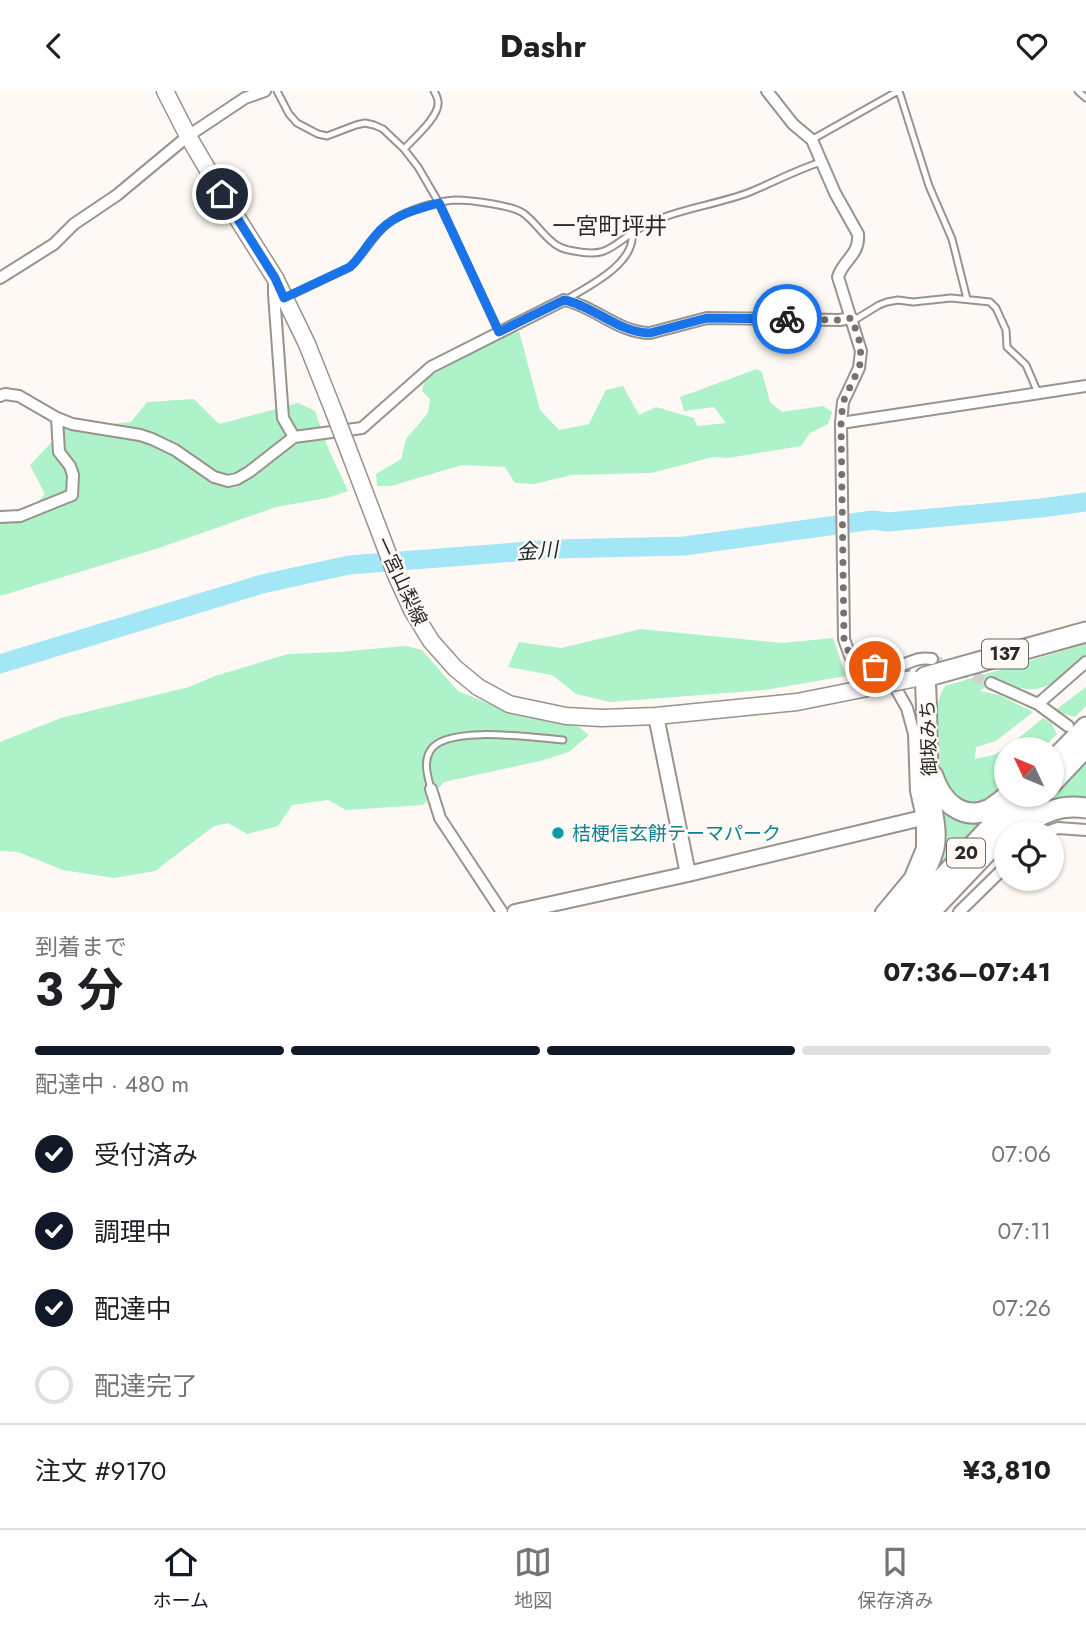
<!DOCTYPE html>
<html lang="ja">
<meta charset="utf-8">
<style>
:root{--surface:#fff;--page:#f6f6f6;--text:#202124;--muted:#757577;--line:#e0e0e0;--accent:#111827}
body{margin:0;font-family:Jost,"Noto Sans JP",sans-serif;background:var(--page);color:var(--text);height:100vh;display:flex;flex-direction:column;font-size:26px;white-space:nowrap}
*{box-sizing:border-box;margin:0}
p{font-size:23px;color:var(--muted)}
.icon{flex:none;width:38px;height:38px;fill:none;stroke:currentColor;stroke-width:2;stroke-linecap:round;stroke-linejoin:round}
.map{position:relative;height:821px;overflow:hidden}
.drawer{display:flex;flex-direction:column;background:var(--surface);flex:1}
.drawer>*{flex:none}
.needle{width:46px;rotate:314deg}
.tools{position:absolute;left:994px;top:646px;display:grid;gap:14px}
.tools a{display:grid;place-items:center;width:70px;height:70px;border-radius:50%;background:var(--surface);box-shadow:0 2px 5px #0004;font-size:35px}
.pin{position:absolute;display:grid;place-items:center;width:60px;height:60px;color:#fff;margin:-30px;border:4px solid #fff;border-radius:50%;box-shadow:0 2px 7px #0007}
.courier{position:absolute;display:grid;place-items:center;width:70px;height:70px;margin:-35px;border:5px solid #1a73e8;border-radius:50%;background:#fff;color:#222;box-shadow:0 2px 9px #0007}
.headline em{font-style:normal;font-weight:700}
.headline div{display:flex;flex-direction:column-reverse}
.headline{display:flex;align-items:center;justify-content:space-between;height:119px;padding:0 35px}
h1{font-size:46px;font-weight:700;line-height:52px}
.bar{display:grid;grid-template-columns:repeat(4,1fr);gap:10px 7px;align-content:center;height:84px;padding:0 35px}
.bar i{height:9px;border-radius:5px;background:var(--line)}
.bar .on{background:var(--accent)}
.bar p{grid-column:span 4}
.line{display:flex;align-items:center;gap:18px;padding:0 35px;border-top:2px solid var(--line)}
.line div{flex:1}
ol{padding:0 35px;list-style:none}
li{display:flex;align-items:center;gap:21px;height:77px}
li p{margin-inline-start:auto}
li .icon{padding:7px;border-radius:50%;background:var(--accent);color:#fff;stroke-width:4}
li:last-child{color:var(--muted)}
li i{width:38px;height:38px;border:4px solid var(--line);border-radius:50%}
header{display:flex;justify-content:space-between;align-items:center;height:91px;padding:0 35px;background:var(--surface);font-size:32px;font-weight:700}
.dock{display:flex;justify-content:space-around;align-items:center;height:98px;border-top:2px solid var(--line);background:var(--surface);font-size:19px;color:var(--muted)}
.dock a{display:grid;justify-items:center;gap:4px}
.dock .on{color:var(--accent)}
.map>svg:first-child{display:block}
</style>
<header><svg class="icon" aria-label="back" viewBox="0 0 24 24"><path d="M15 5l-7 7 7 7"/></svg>Dashr<svg class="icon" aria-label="heart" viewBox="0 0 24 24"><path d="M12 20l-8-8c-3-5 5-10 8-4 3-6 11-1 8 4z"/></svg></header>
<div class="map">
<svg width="1086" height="821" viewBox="0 0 1086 821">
<rect width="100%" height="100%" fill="#fef9f4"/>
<path fill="#adf2c8" d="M 519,240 L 540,319 L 559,339 L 589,333 L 606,299 L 623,295 L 639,324 L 656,316 L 694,327 L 697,335 L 726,332 L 714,316 L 684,320 L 680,306 L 757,278 L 762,281 L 770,311 L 782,321 L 823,315 L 832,321 L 828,333 L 810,342 L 801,355 L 728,367 L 713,366 L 651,382 L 572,384 L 534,393 L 515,392 L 505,376 L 462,374 L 391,395 L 377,395 L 376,383 L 401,368 L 406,348 L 428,322 L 430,308 L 422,300 L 425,288 L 496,249 Z
M 194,308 L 219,333 L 298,312 L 315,320 L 328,357 L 348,400 L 327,407 L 276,416 L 162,456 L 0,505 L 0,420 L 31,418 L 45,403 L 30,374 L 64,338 L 131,331 L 147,311 Z
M 641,538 L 782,552 L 833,547 L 846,585 L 765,599 L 610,611 L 576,603 L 552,584 L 508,576 L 519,551 L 561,557 Z
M 1086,553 L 1086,564 C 1057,591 1038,612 998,587 L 980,600 L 999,604 L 1033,621 L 996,650 L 976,656 L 975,668 L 994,664 L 1009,655 L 1043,627 L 1051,632 L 1057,643 L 1042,658 L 1006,658 L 1006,696 C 992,711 978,716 959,712 L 939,681 L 938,613 L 941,602 L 945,595 Z
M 405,555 L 422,559 L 458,600 L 517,624 L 579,636 L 589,644 L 569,661 L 544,669 L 444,691 L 423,714 L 346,719 L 328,709 L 292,714 L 278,735 L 247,743 L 228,732 L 214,735 L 155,780 L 114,787 L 63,779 L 18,761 L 0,760 L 0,651 L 61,627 L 189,596 L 215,585 L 288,563 L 339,561 Z
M 1086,596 L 1086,615 L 1075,626 L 1061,622 L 1057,618 Z
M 1086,664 L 1086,712 L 1039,719 L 1049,704 L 1052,704 L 1052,700 Z
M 936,713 L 991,722 L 930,790 Z"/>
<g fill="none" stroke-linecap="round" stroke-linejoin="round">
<path stroke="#a3e6f6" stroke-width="19" d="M 0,573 L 262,493 L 349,474 L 555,458 L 684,455 L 873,429 L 888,431 L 1041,417 L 1086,411"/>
<path stroke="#d4cfcb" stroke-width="10" stroke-dasharray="10 5" stroke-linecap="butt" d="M 932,568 L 991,592"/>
<g stroke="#99938e" stroke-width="9">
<path id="service" d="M 277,0 L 289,23 L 297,32 L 318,43 L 327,45 L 356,34 L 365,32 L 374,34 L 383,38 L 404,58 L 418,76 L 439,112 L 499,241
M 899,0 L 929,95 L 952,148 L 967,208
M 1078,0 L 1086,7
M 813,48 L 898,0
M 404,58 C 413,48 440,25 438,11 C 438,7 436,4 434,0
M 287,206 L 350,176 C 366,161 374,141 393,129 C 408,119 437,110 455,109 C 470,109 511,114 523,122 C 533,129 541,141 550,149 C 557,156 564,159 574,160 C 604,166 608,159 632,142
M 567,208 C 589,195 636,172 632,142 C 668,118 711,116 750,101 C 774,91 796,79 821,71
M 853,230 L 879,214 L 887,211 L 898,209 L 913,211 L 951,207 L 981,210 L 990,211 L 996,217 L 1006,239 L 1007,256 L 1026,274 L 1038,302
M 431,698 C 428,686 423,672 430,660 C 445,633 536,647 563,649"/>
</g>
<g stroke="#99938e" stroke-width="14">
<path id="minor" d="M 767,0 L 793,33 L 812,49 L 835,102 L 858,143 C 860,164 843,169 838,186 L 861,260 L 859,277 L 843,311 L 841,332 L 844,548 L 850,565 C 867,576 885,580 905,573 C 915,569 921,566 932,568
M 0,187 L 54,153 L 74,133 L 117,104 L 188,45 L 245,7 L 265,0
M 274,188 L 274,203 L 283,327 L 294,346
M 0,305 L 5,303 L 19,305 L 57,327 L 72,333 L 140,344 L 152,348 L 175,359 L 214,386 L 228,390 L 237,388 L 249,381 L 294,346 L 362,337 L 431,276 L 564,209 C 594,215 619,242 650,242 L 707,227 L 839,229 L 852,227
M 841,332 L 1086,295
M 0,426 L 20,425 L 72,404 L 73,384 L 70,375 L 59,361 L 57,327
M 991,592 L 1038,613 L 1068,635
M 1038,613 L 1086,571
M 431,698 L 440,727 L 502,821
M 1044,742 L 1058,737 L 1086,739
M 881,821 L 910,786 L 922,757 L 922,727 L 916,700 L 914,643 L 907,617 L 891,589
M 959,821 L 1006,775"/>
</g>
<g stroke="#99938e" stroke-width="18">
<path id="tertiary" d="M 656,625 L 688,783
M 515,821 L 688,783 L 922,727"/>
</g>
<g stroke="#99938e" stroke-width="19">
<path id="secondary" d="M 165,0 L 188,45 L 222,103 L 275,187 L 307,253 L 334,321
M 478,596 L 509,613 L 566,625 L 602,627 L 656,625 L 797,611 L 887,593"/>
</g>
<g stroke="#99938e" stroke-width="23">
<path id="trunk" d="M 1052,671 L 1086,636
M 933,685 C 941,710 962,731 990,718 C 996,714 1003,709 1008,704
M 1052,692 L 1086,656
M 1020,738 C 1040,722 1060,713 1086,717
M 895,821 C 910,802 928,782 934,757 C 938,739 931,717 929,699 C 926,661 928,623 925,586 L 1086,541
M 910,821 L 1021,704
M 930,821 L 1041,704"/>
</g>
<use href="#service" stroke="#fff" stroke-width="5"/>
<use href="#minor" stroke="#fff" stroke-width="10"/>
<use href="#tertiary" stroke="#fff" stroke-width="14"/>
<use href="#secondary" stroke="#fff" stroke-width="16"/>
<use href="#trunk" stroke="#fff" stroke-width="19"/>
<g stroke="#99938e" stroke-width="19" stroke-linecap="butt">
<path id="secondary-bridge" d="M 334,321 L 396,484 L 412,519 L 431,550 L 455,577 L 478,596
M 887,593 L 912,588"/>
</g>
<use href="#secondary-bridge" stroke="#fff" stroke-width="16"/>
</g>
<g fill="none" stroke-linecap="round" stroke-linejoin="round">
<path stroke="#76726f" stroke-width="7" stroke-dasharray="0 12.6" d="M 787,228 L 839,229 L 852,227 L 860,252 L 861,269 L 859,277 L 843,311 L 841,331 L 844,548 L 850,565 L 866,574 L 875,576"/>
<path stroke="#1a73e8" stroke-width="9" d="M 222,103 L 275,187 L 284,207 L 350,176 C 360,167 366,155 375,145 C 391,124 415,119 439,112 L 499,241 L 564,209 C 594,215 619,242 650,242 L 707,227 L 787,228"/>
</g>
<circle fill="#0f9aa8" stroke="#fef9f4" stroke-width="2.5" cx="558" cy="742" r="7"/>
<g text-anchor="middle" stroke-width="5" stroke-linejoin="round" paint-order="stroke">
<g fill="#fef9f4" stroke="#6b6764" stroke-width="2">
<rect x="982" y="548.5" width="46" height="29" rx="5"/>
<rect x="947" y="747.5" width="38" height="29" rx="5"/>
</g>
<g font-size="18" font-weight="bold" fill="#2c2927">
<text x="1005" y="569">137</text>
<text x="966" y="768">20</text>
</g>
<g font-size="19" fill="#2c2927" stroke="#fef9f4">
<text transform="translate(402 490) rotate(65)" y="7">一宮山梨線</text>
<text transform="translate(928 647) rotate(-92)" y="7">御坂みち</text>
</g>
<g font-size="19" fill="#0d838f" stroke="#fef9f4" text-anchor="start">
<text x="572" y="749">桔梗信玄餅テーマパーク</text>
</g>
<g font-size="21" font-style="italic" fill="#192f34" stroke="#fef9f4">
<text transform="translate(537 460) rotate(-4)" y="7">金川</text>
</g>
<g font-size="23" fill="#2c2927" stroke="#fef9f4">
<text x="610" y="143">一宮町坪井</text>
</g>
</g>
</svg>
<div class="tools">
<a><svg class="needle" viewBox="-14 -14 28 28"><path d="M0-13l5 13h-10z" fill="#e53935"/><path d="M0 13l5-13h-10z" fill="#757577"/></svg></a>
<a><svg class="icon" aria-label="locate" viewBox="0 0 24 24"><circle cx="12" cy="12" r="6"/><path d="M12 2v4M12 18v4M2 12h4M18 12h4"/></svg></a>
</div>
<div class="pin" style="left:875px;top:576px;background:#ea580c"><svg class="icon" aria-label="bag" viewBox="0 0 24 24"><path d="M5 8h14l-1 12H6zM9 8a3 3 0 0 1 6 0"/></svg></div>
<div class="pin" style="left:222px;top:103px;background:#1f2937"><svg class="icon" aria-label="home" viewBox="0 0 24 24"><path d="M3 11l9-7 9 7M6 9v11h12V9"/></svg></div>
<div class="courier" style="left:787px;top:228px"><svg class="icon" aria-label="bike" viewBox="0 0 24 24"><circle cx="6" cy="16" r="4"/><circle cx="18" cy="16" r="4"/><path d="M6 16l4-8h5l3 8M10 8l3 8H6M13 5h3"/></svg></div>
</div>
<section class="drawer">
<div class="headline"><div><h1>3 分</h1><p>到着まで</p></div><em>07:36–07:41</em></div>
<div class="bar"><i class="on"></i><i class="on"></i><i class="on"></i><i></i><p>配達中 · 480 m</p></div>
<ol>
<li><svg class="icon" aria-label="check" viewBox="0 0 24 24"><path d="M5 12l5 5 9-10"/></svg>受付済み<p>07:06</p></li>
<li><svg class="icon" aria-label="check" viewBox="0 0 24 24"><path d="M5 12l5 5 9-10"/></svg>調理中<p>07:11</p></li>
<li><svg class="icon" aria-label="check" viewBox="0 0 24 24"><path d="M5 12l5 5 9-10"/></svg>配達中<p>07:26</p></li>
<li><i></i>配達完了</li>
</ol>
<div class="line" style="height:91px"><div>注文 #9170</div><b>¥3,810</b></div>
</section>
<nav class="dock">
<a class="on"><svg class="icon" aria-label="home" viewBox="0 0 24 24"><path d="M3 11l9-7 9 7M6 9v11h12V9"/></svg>ホーム</a>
<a><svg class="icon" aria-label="map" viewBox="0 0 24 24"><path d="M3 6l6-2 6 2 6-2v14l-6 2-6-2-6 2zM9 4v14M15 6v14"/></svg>地図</a>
<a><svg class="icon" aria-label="saved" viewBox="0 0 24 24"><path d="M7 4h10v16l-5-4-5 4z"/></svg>保存済み</a>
</nav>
